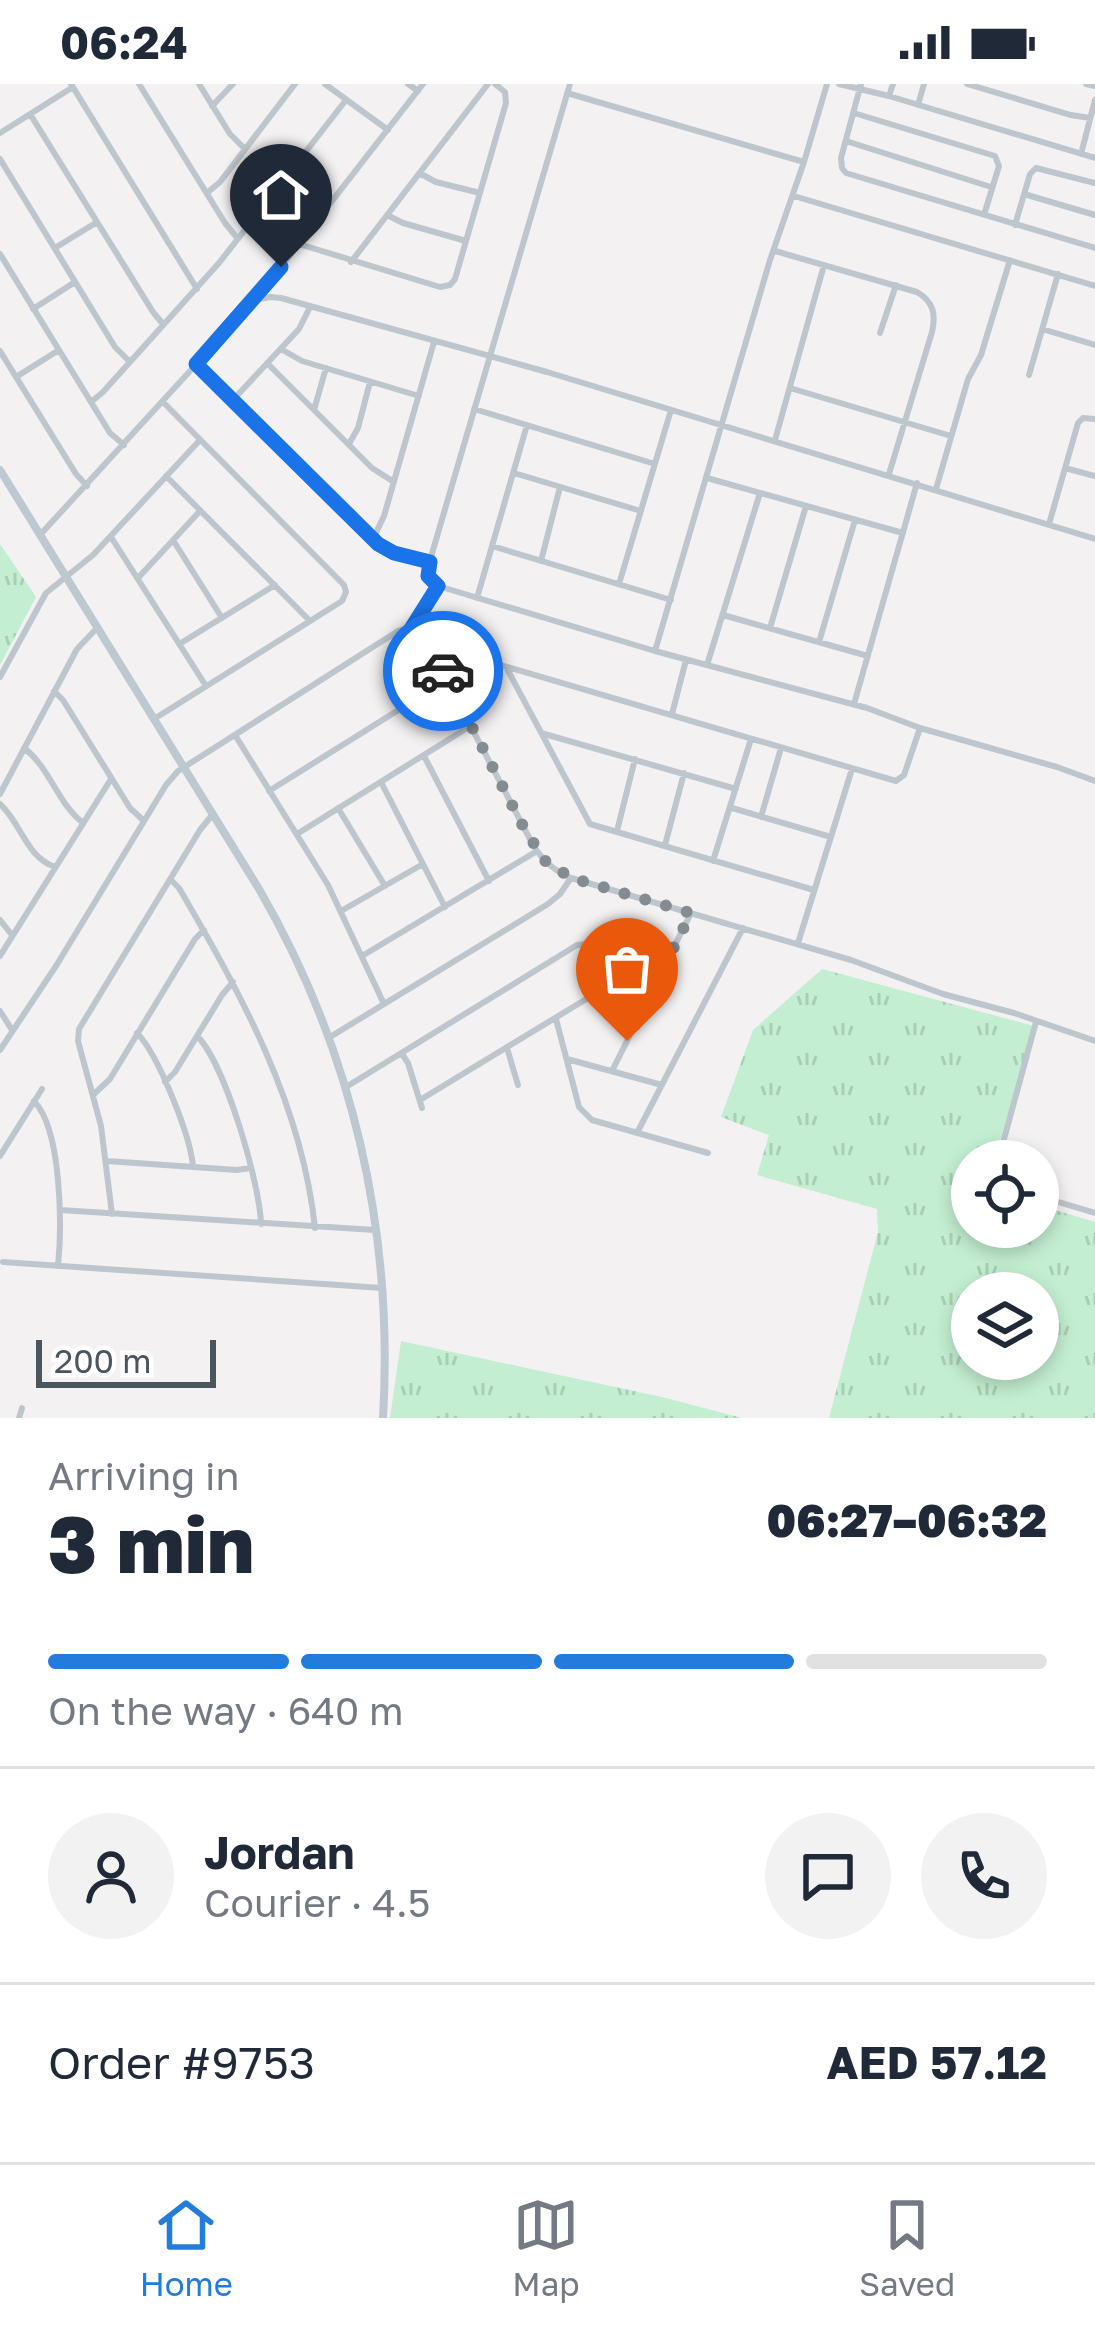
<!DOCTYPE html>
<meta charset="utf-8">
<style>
:root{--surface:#fff;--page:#f2f2f3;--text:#1f2937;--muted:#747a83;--line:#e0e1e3;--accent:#237cdb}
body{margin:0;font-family:"Golos Text",sans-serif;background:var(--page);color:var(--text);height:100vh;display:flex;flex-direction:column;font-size:45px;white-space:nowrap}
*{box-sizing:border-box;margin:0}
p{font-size:39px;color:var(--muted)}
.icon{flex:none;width:66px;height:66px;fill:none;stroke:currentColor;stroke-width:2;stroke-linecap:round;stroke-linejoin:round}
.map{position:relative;height:1334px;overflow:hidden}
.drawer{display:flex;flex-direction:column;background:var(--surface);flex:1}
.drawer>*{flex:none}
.controls{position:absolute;left:951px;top:1056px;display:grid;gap:24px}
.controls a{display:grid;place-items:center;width:108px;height:108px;border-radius:50%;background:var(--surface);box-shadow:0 6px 18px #0003;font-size:60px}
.scale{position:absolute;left:36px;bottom:30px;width:180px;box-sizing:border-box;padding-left:12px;border:6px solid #4a555e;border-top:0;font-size:33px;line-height:42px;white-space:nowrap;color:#4a555e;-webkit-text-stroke:9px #fff;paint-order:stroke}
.pin{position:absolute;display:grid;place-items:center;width:102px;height:102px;color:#fff;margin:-123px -51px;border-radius:50% 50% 50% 0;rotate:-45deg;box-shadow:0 0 12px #0007}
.pin .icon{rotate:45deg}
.courier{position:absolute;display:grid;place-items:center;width:120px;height:120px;margin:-60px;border:9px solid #1a73e8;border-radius:50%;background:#fff;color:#222;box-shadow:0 3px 15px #0007}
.overview em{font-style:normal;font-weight:800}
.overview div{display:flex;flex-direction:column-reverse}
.overview{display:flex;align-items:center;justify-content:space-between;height:204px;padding:0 48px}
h1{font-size:78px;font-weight:800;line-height:90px}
.bar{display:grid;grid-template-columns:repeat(4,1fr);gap:18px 12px;align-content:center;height:144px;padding:0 48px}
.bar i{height:15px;border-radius:9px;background:var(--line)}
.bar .active{background:var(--accent)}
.bar p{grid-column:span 4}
.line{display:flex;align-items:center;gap:30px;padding:0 48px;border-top:3px solid var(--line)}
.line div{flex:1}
.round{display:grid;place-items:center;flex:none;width:126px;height:126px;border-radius:63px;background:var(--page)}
.status{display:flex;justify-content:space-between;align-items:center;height:84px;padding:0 60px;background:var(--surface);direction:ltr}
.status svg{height:33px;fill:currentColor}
.menu{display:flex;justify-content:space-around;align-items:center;height:168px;border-top:3px solid var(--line);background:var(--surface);font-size:33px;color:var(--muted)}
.menu a{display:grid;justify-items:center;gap:6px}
.menu .active{color:var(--accent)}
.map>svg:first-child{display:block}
</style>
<div class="status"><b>06:24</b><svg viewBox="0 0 49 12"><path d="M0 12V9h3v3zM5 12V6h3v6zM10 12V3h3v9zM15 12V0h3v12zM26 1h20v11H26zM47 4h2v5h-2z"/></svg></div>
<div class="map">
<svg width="1095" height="1334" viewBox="0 0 1095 1334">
<defs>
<pattern id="grass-tufts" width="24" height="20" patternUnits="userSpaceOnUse" patternTransform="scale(3)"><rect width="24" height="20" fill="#c3eed1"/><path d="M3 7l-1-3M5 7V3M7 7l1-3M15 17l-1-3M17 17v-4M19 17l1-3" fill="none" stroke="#a9ceb6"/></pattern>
</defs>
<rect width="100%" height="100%" fill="#f3f1f1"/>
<path fill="url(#grass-tufts)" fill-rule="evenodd" d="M 0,460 L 36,513 L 0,581 Z
M 822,885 L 1034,942 L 994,1077 L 972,1077 L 972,1143 L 1038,1143 L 1038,1121 L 1095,1138 L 1095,1334 L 829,1334 L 878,1148 L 877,1125 L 757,1091 L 769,1051 L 721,1033 L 753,946 ZM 972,1209 L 1038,1209 L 1038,1275 L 972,1275 Z
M 401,1257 L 662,1313 L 742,1334 L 390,1334 Z"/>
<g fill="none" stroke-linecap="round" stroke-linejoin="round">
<path stroke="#bec6cd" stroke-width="6" d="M 71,0 L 197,205
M 139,0 L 225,139 L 238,155
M 199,0 L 230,50 L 245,65
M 325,0 L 388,46
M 408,0 L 418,7
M 570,0 L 428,483 L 431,497 L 438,502 L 655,567 L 867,624 L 920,644 L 1057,683 L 1095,697
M 839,0 L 889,12 L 1095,74
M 861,0 L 841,74 L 842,84 L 846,89 L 1095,164
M 967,0 L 1071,31 L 1090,34
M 1086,0 L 1095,2
M 567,9 L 804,78
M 889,12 L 893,0
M 918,21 L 924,0
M 212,22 L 233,0
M 854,29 L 995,72 L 999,82 L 984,131
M 30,30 L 153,228 L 163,240
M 0,49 L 73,3
M 846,57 L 991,103
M 1081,70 L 1095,16
M 0,75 L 115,263 L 130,278
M 421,90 L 436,98 L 480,109
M 207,109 L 220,98 L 295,0
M 1024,110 L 1095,131
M 794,112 L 1095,202
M 387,131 L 403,139 L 466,157
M 1015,141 L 1030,90 L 1036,84 L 1095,99
M 299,160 L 440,203 L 450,201 L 455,195 L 506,19 L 505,8 L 495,0
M 55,164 L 97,138
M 775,167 L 917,208 C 934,218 936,231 932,248 L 889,390
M 0,170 L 110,349 L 124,361
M 351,178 L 488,0
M 255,216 L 270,213 L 281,214 L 547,288 L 1095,455
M 33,225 L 75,198
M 1042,245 L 1095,261
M 880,249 L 896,201
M 281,265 L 302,277 L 419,312
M 0,267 L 76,390 L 87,402
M 267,279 L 372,384 L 394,398
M 198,282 L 378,460 L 395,469 L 430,478
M 1029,291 L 1058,190
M 16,293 L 59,266
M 790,304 L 951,352
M 233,316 L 299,245 L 310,223
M 91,318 L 103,308 L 219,179 L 346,16
M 474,325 L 655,380
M 314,326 L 326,284
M 775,356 L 824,181
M 349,360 L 358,344 L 370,298
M 1065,384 L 1095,392
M 514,389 L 641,427
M 166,392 L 310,537
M 707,394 L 903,449
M 936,405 L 968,295 L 981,271 L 1010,176
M 1049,440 L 1078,339 L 1083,334 L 1095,335
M 40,451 L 255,216 L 423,0
M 111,453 L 206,602
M 373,455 L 384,432 L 434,258
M 173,456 L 222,534
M 492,462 L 671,516
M 541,477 L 560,403
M 138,494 L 200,427
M 619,500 L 671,326
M 477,514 L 527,341
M 723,531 L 868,572
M 770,544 L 806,422
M 411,545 L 428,522 L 438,502
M 819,558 L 855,436
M 181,559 L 275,501
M 429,560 L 896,697 L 904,691 L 920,644
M 655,567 L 770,176 L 804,78 L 827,0
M 707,581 L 760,409
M 506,583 L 590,740 L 814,806
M 0,593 L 46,509 L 93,471 L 200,356
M 54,607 L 63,616 L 130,724 L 144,737
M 854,620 L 917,399
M 672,630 L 686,576
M 154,635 L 342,517 L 346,508 L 344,501 L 163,318
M 541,649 L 736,705
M 235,651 L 328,801 L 384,920
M 24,664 C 50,684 57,718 82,738
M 424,672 L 489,797
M 381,698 L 445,823
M 269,707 L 448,595
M 0,710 L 77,565 L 98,543
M 0,720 C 22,740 26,773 55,783
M 338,724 L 385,802
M 732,724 L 831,753
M 761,733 L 781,664
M 617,747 L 635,675
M 297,750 L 472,641
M 665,761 L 684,689
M 713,777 L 751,655
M 171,796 L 179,804 C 241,910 302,1020 315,1144
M 341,827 L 423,780
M 0,836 L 12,851
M 798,859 L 852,685
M 0,872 L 111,695
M 362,872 L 537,767
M 0,927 L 12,946
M 556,935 L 579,1023 L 592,1036 L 708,1069
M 137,949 C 158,970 191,1053 193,1083
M 197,952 C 225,979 260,1100 261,1140
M 330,953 L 548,820 L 560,810 L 571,794
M 507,964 L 518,1001
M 0,966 L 56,882 L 166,701 L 178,687 L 398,547 L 409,544 L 424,553 L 533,761 C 543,777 554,787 571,794 L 851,876 L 943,910 L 1014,929 L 1095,957
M 402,970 L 408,979 L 422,1024
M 567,975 L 662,1001
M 612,987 L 691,829
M 165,998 L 175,988 L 222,911 L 233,898
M 346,1003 L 577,861 L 596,859 L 665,881
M 93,1011 L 110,995 L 195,855 L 204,846
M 420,1016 L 588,914 L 606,913 L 642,927
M 34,1017 C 62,1046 62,1143 58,1182
M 637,1049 L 743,844
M 0,1072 L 42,1005
M 107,1077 L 237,1086 L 250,1084
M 998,1077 L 1036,938
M 1038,1112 L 1095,1129
M 60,1126 L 375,1146
M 112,1130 L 101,1042 L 78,957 L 79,945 L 200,746 L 213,730
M 3,1178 L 382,1204
M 19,1334 L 22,1324"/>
<path stroke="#bec8d1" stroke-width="8" d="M 0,386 L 259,805 C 353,967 394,1147 383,1334"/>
</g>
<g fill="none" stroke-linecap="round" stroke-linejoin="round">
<path stroke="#858c91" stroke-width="12" stroke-dasharray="0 21.6" d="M 443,587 L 525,746 L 546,778 L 572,794 L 691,829 L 627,957"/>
<path stroke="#1a73e8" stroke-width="15" d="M 281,183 L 196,280 L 378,460 L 394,469 L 430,478 L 428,492 L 438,502 L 411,545 L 424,553 L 443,587"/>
</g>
</svg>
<div class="controls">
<a><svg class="icon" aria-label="locate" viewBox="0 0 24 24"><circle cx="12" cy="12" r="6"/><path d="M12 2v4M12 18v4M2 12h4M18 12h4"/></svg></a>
<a><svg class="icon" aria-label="layers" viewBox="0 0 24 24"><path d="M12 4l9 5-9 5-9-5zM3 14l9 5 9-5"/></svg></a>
</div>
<div class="scale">200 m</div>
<div class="pin" style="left:627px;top:957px;background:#ea580c"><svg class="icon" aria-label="bag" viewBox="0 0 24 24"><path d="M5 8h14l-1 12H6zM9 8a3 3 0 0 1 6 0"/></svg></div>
<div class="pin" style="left:281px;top:183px;background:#1f2937"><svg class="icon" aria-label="home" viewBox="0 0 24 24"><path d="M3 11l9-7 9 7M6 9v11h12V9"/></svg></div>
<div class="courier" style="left:443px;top:587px"><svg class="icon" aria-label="car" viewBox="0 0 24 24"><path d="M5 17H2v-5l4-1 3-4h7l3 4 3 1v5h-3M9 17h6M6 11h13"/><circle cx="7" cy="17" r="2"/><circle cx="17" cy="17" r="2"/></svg></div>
</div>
<section class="drawer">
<div class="overview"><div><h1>3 min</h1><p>Arriving in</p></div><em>06:27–06:32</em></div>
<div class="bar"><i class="active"></i><i class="active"></i><i class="active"></i><i></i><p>On the way · 640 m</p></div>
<div class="line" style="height:216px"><a class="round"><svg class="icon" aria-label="person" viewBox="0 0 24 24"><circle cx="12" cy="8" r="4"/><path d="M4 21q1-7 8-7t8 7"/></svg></a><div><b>Jordan</b><p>Courier · 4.5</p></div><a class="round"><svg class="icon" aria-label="chat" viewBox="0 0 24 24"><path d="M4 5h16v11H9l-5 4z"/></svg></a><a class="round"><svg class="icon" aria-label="phone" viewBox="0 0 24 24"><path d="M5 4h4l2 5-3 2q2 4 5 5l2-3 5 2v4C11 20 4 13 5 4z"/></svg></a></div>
<div class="line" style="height:156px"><div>Order #9753</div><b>AED 57.12</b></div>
</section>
<nav class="menu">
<a class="active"><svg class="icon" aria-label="home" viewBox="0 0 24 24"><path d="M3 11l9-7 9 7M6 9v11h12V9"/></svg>Home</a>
<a><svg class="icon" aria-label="map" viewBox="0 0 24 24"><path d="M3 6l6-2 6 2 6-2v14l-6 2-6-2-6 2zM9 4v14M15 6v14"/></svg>Map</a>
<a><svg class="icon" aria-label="saved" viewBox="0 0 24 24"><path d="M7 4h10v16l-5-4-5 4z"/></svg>Saved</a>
</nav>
